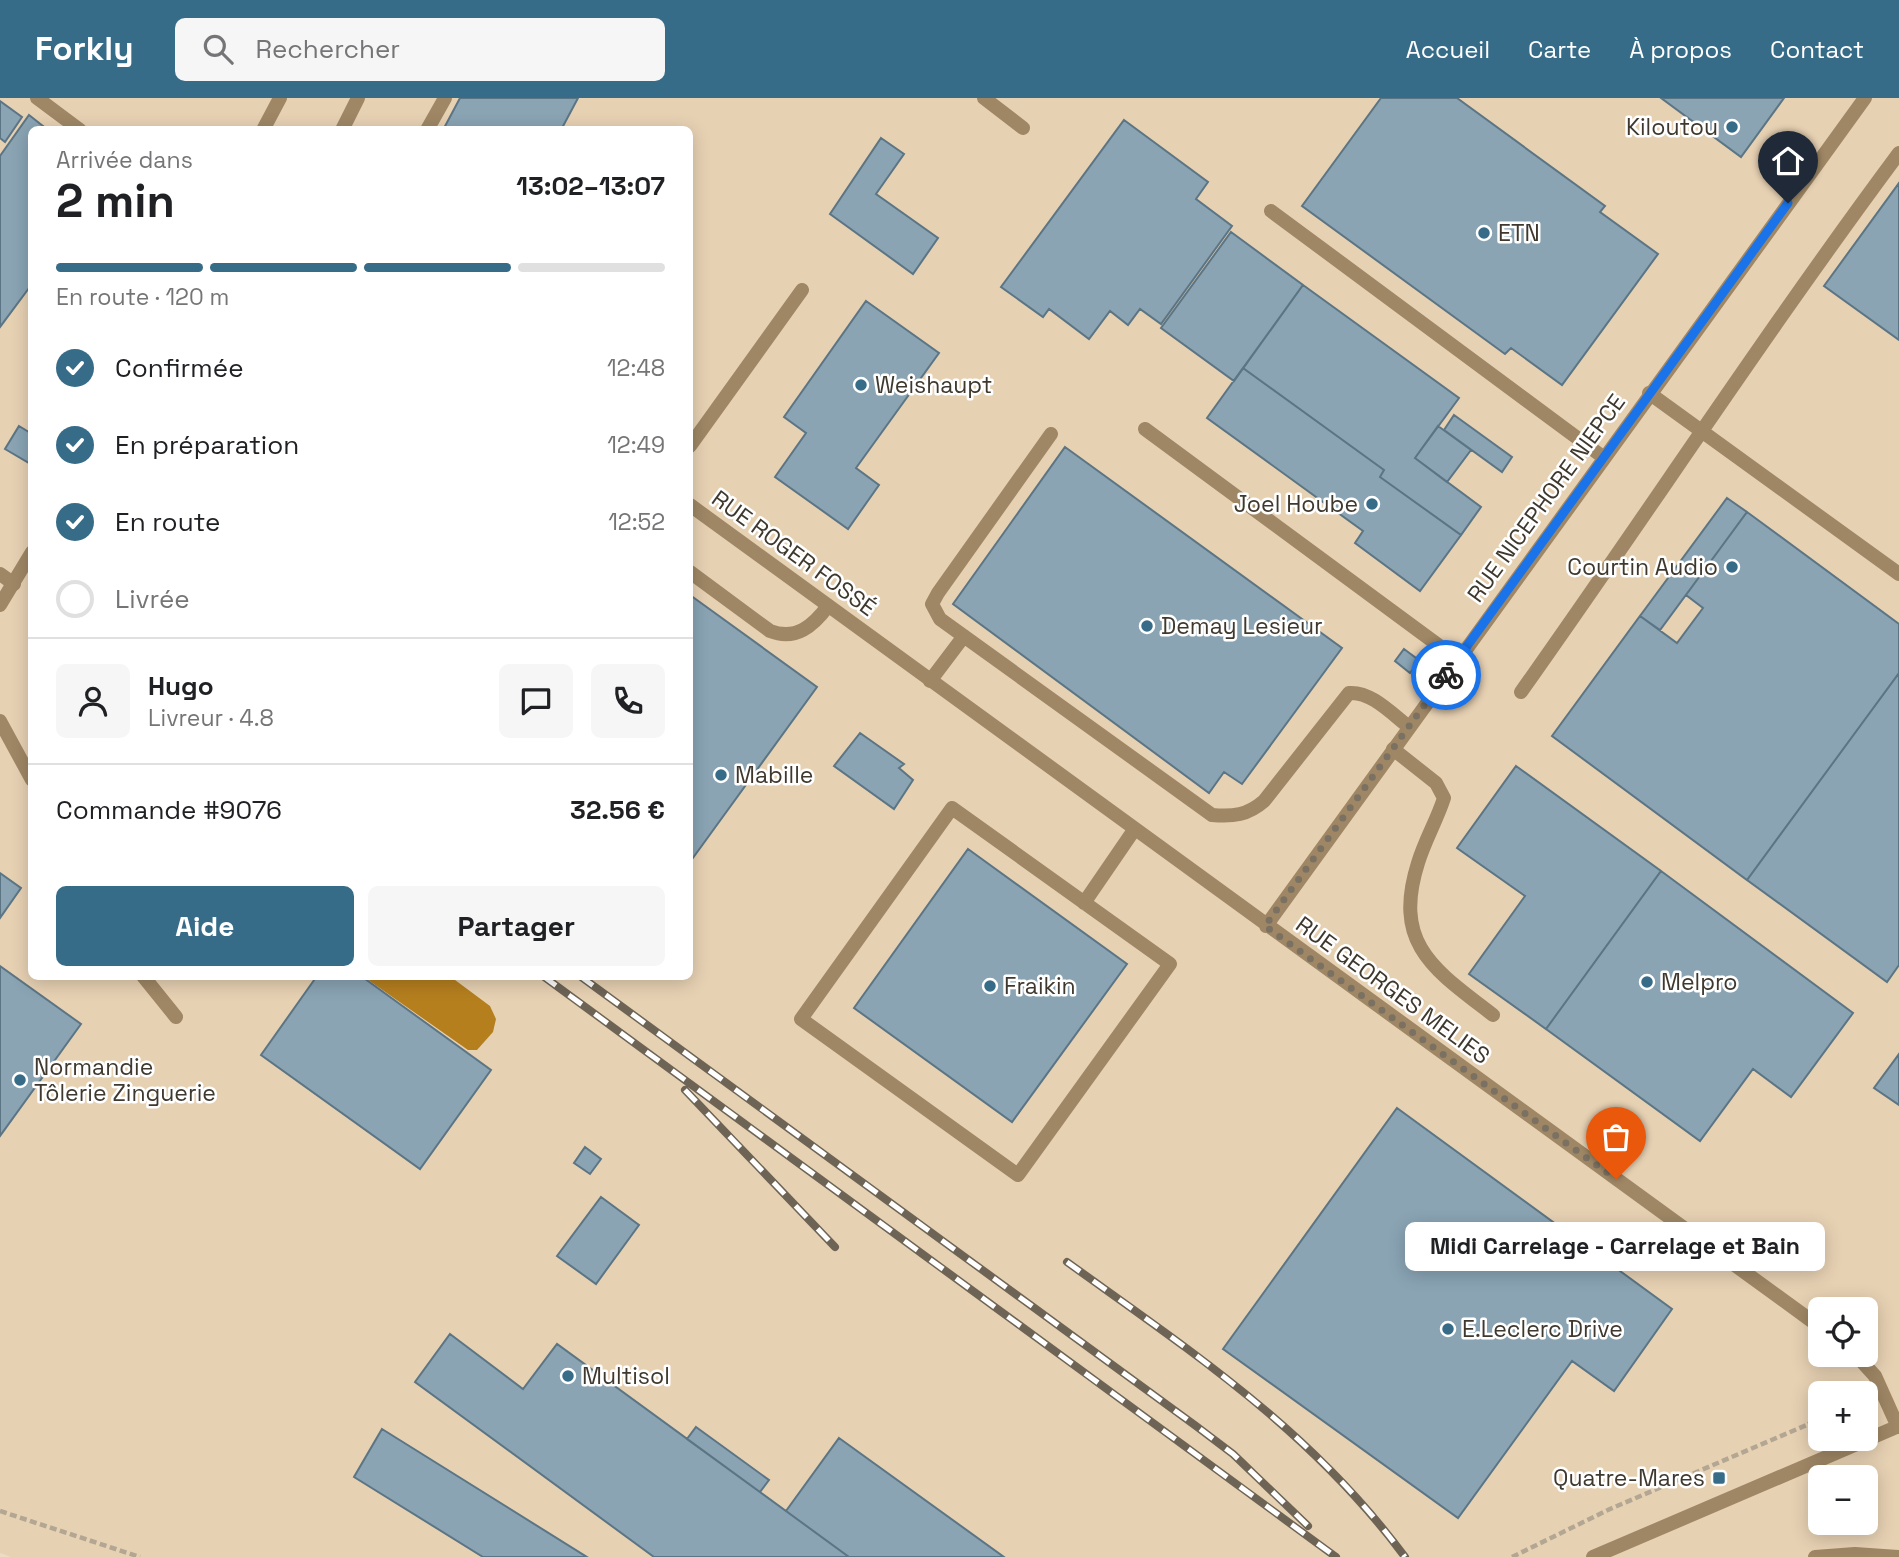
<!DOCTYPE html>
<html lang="fr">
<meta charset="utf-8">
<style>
:root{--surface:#fff;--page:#f6f6f6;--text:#202124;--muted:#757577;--line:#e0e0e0;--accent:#376c88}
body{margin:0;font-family:"Space Grotesk",sans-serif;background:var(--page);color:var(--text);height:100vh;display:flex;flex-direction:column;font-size:26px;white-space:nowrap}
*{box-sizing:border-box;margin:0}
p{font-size:23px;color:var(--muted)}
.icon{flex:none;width:38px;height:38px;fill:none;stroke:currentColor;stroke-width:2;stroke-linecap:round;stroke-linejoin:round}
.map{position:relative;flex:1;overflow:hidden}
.side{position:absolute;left:28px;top:28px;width:665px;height:854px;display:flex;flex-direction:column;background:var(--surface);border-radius:10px;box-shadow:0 4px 18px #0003}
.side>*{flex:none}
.tools{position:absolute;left:1808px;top:1199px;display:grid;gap:14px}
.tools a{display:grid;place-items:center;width:70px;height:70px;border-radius:10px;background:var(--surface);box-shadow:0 4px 18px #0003;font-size:35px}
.pin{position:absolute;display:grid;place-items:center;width:60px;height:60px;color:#fff;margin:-72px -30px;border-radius:50% 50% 50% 0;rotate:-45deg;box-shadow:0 0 7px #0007}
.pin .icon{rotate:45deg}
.courier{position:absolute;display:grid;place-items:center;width:70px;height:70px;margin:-35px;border:5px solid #1a73e8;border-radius:50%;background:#fff;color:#222;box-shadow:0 2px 9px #0007}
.bubble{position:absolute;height:49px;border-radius:10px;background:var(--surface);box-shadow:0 4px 18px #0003;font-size:23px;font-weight:700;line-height:49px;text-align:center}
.overview em{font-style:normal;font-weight:700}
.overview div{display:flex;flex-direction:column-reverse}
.overview{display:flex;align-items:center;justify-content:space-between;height:119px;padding:0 28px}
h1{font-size:46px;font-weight:700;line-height:52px}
.bar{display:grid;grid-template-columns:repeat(4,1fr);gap:10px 7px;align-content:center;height:84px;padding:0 28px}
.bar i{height:9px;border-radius:5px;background:var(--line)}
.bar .current{background:var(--accent)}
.bar p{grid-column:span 4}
.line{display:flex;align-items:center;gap:18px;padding:0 28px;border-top:2px solid var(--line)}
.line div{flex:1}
.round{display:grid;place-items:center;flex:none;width:74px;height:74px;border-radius:10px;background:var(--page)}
ol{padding:0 28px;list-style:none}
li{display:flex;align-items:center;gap:21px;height:77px}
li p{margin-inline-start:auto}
li .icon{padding:7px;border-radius:50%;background:var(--accent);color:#fff;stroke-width:4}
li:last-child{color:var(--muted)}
li i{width:38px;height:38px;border:4px solid var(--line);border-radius:50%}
.button{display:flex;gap:14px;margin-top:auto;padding:14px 28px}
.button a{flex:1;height:80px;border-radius:10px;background:var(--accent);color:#fff;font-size:28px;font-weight:700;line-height:80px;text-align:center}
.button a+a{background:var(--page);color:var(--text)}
header{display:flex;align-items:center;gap:42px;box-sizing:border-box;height:98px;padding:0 35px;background:var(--accent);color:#fff}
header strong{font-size:33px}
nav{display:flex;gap:38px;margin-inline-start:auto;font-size:24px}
.search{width:490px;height:63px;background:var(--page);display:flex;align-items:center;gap:18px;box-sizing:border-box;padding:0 24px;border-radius:10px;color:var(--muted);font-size:26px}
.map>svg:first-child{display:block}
</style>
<header>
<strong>Forkly</strong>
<div class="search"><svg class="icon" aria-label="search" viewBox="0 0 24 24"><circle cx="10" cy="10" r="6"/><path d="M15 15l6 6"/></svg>Rechercher</div>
<nav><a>Accueil</a><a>Carte</a><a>À propos</a><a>Contact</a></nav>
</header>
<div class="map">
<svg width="1899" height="1459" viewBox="0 0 1899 1459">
<rect width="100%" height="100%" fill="#eddcc3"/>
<path fill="#e7d1b3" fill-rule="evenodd" d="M 0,0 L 1899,0 L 1899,1459 L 11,1459 L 0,1455 ZM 32,32 L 690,32 L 690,878 L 32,878 ZM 1820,1211 L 1866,1211 L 1866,1256 L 1820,1256 ZM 1820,1295 L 1866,1295 L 1866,1340 L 1820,1340 ZM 1820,1379 L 1866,1379 L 1866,1424 L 1820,1424 Z"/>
<path fill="#b57f1e" d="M 364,879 L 451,879 L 490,908 L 496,921 L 493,934 L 477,952 L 468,952 Z"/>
<path fill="#8aa4b4" stroke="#5c7584" stroke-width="2" d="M 460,0 L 578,0 L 561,32 L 443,32 Z
M 1381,0 L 1457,0 L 1605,108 L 1600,114 L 1658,156 L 1562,287 L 1511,250 L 1505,256 L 1302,108 Z
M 1661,0 L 1784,0 L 1741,59 Z
M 0,3 L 22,19 L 5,44 L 0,40 Z
M 29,17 L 48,32 L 32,32 L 32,186 L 0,229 L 0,58 Z
M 1124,22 L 1208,84 L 1196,101 L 1232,128 L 1161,226 L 1140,211 L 1128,227 L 1110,213 L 1089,241 L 1049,211 L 1043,219 L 1001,189 Z
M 881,40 L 904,56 L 876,96 L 938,140 L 913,176 L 830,116 Z
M 1899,85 L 1899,242 L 1824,188 Z
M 1231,134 L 1303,187 L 1234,283 L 1161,230 Z
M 1303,187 L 1459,300 L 1415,360 L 1481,409 L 1461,437 L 1380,379 L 1384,372 L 1243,270 Z
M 866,203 L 939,255 L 856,370 L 879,387 L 848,431 L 775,379 L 806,335 L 784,319 Z
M 1243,270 L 1384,372 L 1380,379 L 1461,437 L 1420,493 L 1355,445 L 1363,433 L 1207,320 Z
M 1454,317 L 1512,359 L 1502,374 L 1444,332 Z
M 19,328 L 32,336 L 29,365 L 5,351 Z
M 1438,328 L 1471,352 L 1447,384 L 1415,360 Z
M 1065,349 L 1342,550 L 1242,686 L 1224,674 L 1209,695 L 953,506 Z
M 1727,400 L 1747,414 L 1660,532 L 1640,518 Z
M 1747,414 L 1899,526 L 1899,575 L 1747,782 L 1552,638 L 1640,518 L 1677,545 L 1703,510 L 1686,497 Z
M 690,497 L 817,589 L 690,764 Z
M 1404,551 L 1420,563 L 1410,575 L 1395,563 Z
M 1899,575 L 1899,867 L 1887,884 L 1747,782 Z
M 860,635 L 904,666 L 899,670 L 913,682 L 894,711 L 834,668 Z
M 1516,668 L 1661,773 L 1546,931 L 1469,876 L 1525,798 L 1457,750 Z
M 968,751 L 1127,866 L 1012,1024 L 854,910 Z
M 1661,773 L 1853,915 L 1791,999 L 1753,971 L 1700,1043 L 1546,931 Z
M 0,775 L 21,790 L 0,820 Z
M 0,868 L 81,926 L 0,1038 Z
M 317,878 L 361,878 L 491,972 L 420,1071 L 261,957 Z
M 1899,956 L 1899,1007 L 1874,990 Z
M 1397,1010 L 1672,1211 L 1614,1293 L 1572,1263 L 1458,1420 L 1223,1251 Z
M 585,1049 L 601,1061 L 590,1076 L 574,1065 Z
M 601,1099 L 639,1127 L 596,1186 L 557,1158 Z
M 450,1236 L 523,1291 L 557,1246 L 849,1459 L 654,1459 L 415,1284 Z
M 696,1329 L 769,1382 L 760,1394 L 687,1341 Z
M 382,1331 L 587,1459 L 483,1459 L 354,1379 Z
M 839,1340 L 1004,1459 L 849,1459 L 786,1413 Z"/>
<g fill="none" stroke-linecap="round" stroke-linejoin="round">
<path stroke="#b3a692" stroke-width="4.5" stroke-dasharray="7 3.5" stroke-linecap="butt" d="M 1840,1295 L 1854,1288
M 0,1413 L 140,1459
M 1512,1459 L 1610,1411 L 1809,1326 L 1820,1306"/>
<path stroke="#9f8765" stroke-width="14" d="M 37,0 L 80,32
M 984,0 L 1023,30
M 342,32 L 358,0
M 427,32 L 445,0
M 1271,113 L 1603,359
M 1649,295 L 1899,476
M 1145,331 L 1457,561
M 1051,336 L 938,495 L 932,506 L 940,521 L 1212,717 C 1233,719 1248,717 1264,703 L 1349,595 C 1371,593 1392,616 1409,629
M 690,348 L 802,192
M 690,474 L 770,533 C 796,543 813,528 828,508
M 0,476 L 14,486
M 930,583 L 964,538
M 1521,594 C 1648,415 1768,231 1899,55
M 0,623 L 32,682
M 1393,651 L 1436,685 L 1444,700 C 1437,722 1425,742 1418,765 C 1392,847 1435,872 1493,917
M 952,710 L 1170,866 L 1018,1077 L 801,921 Z
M 1084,805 L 1134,732
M 143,878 L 176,919
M 1815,1459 L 1855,1456 L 1898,1459"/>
<path stroke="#9f8765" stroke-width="14" d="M 263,32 L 280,0
M 690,407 L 1820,1229
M 0,507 L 32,454
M 1266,828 L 1865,0
M 1855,1256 L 1875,1278 L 1898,1329
M 1593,1459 L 1899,1328"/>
<g stroke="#6d6456" stroke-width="8">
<path id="rail" d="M 543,878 L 1336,1459
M 580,878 L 1196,1328 L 1233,1356 L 1308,1428
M 685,992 L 835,1149
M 1067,1164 C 1192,1254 1312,1333 1405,1459"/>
</g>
<use href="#rail" stroke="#fff" stroke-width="5" stroke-dasharray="16" stroke-linecap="butt"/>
</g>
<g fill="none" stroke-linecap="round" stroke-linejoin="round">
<path stroke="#7b7162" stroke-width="7" stroke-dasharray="0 12.6" d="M 1446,577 L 1265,828 L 1616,1081"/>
<path stroke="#1a73e8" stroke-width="9" d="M 1446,577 L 1788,105"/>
</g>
<g fill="#376c88" stroke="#fff" stroke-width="2.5">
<circle cx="1732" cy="29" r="7"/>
<circle cx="1484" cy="135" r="7"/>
<circle cx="861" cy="287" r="7"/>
<circle cx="1372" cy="406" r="7"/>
<circle cx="1732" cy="469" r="7"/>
<circle cx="1147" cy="528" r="7"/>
<circle cx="721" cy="677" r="7"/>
<circle cx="1647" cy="884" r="7"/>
<circle cx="990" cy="888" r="7"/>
<circle cx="20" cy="982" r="7"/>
<circle cx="1448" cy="1231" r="7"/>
<circle cx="568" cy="1278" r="7"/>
<rect x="1712" y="1373" width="14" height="14" rx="3.5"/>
</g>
<g text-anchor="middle" stroke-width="5" stroke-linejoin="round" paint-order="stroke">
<g font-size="23" fill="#3e382e" stroke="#fff" text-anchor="start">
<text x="1718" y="37" text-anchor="end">Kiloutou</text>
<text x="1498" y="143">ETN</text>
<text x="875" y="295">Weishaupt</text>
<text x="1358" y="414" text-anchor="end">Joel Hoube</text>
<text x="1718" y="477" text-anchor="end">Courtin Audio</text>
<text x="1161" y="536">Demay Lesieur</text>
<text x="735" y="685">Mabille</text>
<text x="1661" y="892">Melpro</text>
<text x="1004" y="896">Fraikin</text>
<text x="34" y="977">Normandie<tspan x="34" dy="26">Tôlerie Zinguerie</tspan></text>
<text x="1462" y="1239">E.Leclerc Drive</text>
<text x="582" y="1286">Multisol</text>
<text x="1705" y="1388" text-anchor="end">Quatre-Mares</text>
</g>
<g font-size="23" fill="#3e382e" stroke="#fff">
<text transform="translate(1546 400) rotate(-54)" y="8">RUE NICEPHORE NIEPCE</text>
<text transform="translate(794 455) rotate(36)" y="8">RUE ROGER FOSSÉ</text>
<text transform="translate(1393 892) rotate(36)" y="8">RUE GEORGES MELIES</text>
</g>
</g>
</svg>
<div class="tools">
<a><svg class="icon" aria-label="locate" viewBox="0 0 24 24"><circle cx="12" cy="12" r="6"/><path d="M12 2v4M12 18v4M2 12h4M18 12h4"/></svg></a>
<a>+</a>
<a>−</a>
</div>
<div class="pin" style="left:1616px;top:1081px;background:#ea580c"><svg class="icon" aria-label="bag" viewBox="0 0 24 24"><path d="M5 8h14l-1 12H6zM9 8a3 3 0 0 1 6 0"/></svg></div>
<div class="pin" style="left:1788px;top:105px;background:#1f2937"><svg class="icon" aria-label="home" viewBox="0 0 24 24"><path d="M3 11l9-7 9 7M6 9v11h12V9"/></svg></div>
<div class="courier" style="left:1446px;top:577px"><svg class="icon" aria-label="bike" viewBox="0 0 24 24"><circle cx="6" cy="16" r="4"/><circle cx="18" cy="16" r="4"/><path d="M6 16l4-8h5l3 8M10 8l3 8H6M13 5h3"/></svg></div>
<div class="bubble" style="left:1405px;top:1124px;width:420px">Midi Carrelage - Carrelage et Bain</div>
<section class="side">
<div class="overview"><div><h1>2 min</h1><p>Arrivée dans</p></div><em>13:02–13:07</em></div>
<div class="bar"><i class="current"></i><i class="current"></i><i class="current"></i><i></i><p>En route · 120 m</p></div>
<ol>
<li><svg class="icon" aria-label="check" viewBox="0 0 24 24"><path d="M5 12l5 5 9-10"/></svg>Confirmée<p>12:48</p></li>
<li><svg class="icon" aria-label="check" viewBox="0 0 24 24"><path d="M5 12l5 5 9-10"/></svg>En préparation<p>12:49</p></li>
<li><svg class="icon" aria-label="check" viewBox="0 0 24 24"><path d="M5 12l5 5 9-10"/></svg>En route<p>12:52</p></li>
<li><i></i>Livrée</li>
</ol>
<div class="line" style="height:126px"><a class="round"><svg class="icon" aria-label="person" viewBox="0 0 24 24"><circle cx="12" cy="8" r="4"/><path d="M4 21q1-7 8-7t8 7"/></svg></a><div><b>Hugo</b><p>Livreur · 4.8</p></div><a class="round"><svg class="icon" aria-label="chat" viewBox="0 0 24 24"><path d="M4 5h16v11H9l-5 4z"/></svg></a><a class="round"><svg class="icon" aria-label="phone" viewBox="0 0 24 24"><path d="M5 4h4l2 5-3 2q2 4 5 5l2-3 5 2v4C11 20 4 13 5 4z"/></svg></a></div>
<div class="line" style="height:91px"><div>Commande #9076</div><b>32.56 €</b></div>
<div class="button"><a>Aide</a><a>Partager</a></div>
</section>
</div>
